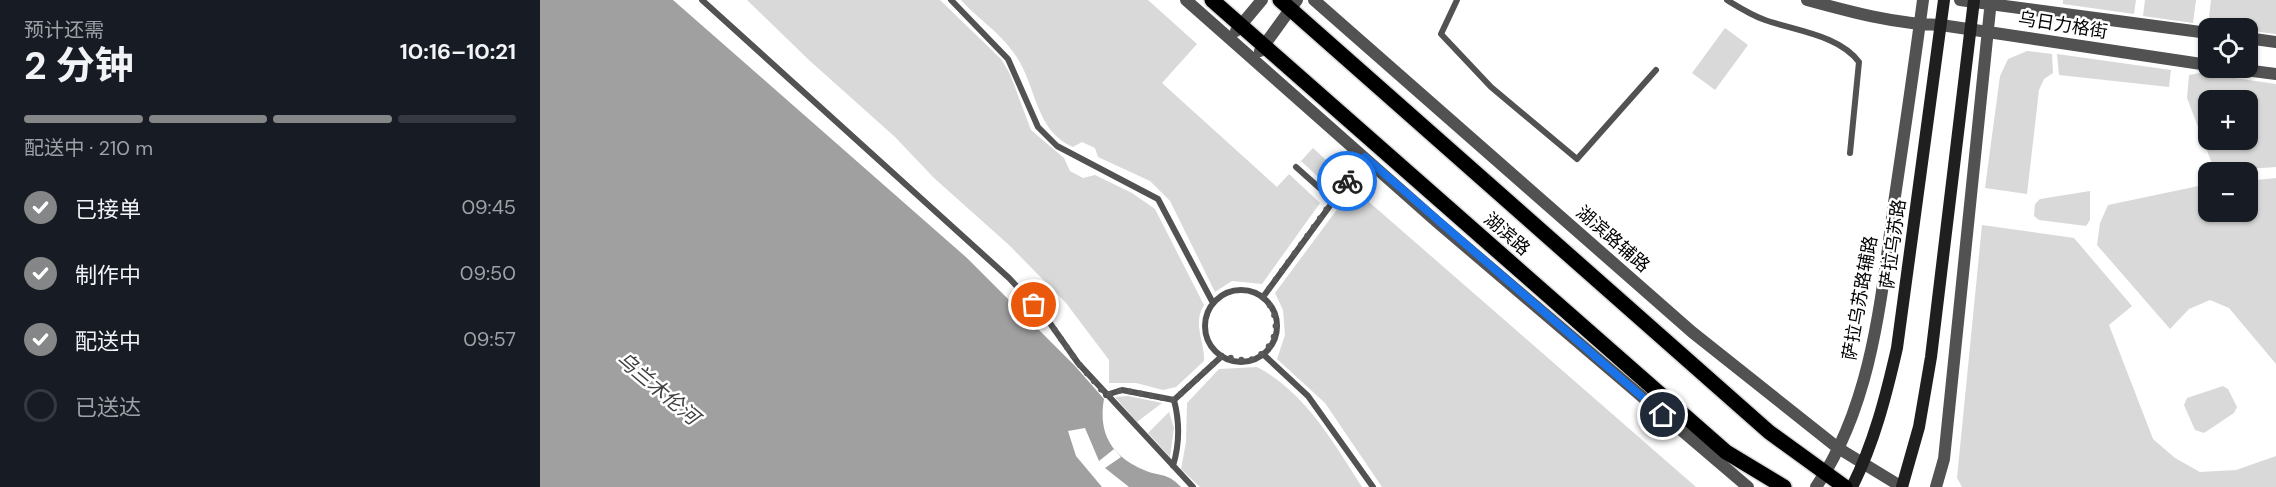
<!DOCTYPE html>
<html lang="zh">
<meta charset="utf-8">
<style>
:root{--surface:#171b24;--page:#242831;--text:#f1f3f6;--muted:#9ea1a6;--line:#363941;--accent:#858687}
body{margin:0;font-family:"DM Sans","Noto Sans SC",sans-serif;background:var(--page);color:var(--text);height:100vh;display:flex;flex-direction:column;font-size:22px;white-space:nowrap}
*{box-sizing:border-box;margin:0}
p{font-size:20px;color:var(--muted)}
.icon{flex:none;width:33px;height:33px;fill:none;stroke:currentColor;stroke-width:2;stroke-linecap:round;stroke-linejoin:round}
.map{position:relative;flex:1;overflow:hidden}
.details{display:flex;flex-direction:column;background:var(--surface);width:540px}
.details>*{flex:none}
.fabs{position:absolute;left:1658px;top:18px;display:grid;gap:12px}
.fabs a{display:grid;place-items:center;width:60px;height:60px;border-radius:12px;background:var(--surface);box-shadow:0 2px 4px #0004;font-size:30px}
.pin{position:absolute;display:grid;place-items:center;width:51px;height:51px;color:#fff;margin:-26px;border:3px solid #fff;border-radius:50%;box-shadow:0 2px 6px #0007}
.courier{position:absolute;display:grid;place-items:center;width:60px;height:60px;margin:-30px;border:4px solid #1a73e8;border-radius:50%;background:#fff;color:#222;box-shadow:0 2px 8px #0007}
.overview em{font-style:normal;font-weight:700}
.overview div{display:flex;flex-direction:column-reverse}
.overview{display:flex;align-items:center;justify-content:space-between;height:102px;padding:0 24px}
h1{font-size:39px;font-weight:700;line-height:45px}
.bar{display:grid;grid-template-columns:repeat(4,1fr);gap:9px 6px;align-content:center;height:72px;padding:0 24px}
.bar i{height:8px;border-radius:4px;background:var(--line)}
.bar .selected{background:var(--accent)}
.bar p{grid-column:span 4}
ol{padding:0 24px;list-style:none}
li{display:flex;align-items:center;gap:18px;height:66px}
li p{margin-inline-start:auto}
li .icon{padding:6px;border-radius:50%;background:var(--accent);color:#fff;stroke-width:4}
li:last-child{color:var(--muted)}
li i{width:33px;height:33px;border:3px solid var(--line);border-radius:50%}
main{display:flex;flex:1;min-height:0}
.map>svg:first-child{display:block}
</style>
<main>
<section class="details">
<div class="overview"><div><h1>2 分钟</h1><p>预计还需</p></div><em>10:16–10:21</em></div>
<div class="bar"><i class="selected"></i><i class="selected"></i><i class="selected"></i><i></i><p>配送中 · 210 m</p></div>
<ol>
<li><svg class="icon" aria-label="check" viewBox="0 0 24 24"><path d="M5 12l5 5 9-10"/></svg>已接单<p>09:45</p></li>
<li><svg class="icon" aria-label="check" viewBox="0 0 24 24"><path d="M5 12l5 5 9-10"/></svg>制作中<p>09:50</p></li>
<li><svg class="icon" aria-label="check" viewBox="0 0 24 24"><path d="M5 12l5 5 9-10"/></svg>配送中<p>09:57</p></li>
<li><i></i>已送达</li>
</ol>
</section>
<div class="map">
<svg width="1736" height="487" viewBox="0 0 1736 487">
<rect width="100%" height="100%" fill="#fff"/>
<path fill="#d9d9d9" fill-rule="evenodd" d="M 207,0 L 400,0 L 461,59 L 470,74 L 491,130 L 524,158 L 530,171 L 543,178 L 555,175 L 592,193 L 615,209 L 664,305 C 652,324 665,341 664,361 L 636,387 L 623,390 L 596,383 L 569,383 L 569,360 L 526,303 L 469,245 L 394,178 L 355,137 L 270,61 Z
M 421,0 L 608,0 L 657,44 L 622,83 L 737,187 L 749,174 L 780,203 L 722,284 L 692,281 L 675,292 L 630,201 L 610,181 L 558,157 L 555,148 L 542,142 L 533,147 C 495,131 497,87 476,56 C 459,31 440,21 421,0 Z
M 1523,0 L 1596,0 L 1594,14 L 1523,4 Z
M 1605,0 L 1656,0 L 1653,23 L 1603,16 Z
M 1671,0 L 1736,0 L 1736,34 L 1680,27 L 1671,23 L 1669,17 Z
M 1185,28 L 1208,45 L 1175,90 L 1152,73 Z
M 1487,51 L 1512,54 L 1513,73 L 1504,79 L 1499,90 L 1487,194 L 1445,188 L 1460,76 L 1468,59 Z
M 1517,54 L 1631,70 L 1629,87 L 1519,75 Z
M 1660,73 L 1736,84 L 1736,167 L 1680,171 L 1671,161 L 1647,98 L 1649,75 ZM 1668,100 L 1707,100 L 1707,140 L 1668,140 Z
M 773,148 L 802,175 L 792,190 L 761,161 Z
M 1736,178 L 1736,364 L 1689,308 L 1670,300 L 1649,309 L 1630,329 L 1557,245 L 1560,223 L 1568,205 L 1668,184 L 1668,212 L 1707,212 L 1707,181 Z
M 813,188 L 1156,487 L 842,487 L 785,403 L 737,359 L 745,335 L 743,310 L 735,293 Z
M 1550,191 L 1550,220 L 1546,226 L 1499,220 L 1494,216 L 1495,204 L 1500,199 Z
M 1442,225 L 1534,238 L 1592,306 L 1569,325 L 1613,439 L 1635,458 L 1660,472 L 1696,470 L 1736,456 L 1736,487 L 1422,487 L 1417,478 Z
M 717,367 C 766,393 793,442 822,487 L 660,487 L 641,469 L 646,442 L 647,403 L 679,369 Z
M 1683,386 L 1688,389 L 1697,407 L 1694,413 L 1664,433 L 1655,430 L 1644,405 L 1647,398 Z
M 588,396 L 622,403 L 597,422 L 575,397 Z
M 629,412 L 634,428 L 630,457 L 608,433 Z"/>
<path fill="#a0a0a0" d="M 0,0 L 133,0 L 427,258 L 535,366 L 564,399 C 558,433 571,456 604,470 C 620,477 627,472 641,487 L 0,487 Z"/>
<path fill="#fff" d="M 545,428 L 559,461 L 574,449 L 581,457 L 565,468 L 589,487 L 562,487 L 536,456 L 528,431 Z"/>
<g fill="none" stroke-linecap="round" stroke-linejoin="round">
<g stroke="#dbdbdb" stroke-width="18">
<path id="primary" d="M 672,0 L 1186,452 L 1244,487
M 740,0 L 1229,432 L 1305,487"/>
</g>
<path stroke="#525252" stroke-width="6" d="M 162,0 L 469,278 L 507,319 L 538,363 L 653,487
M 411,0 L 468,59 L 498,127 L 517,146 L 618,199 L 673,303
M 917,0 L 901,34 L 951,87 L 1037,159 L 1116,70
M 1187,0 C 1200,8 1211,15 1225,20 C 1256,31 1299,35 1319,62 L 1310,153
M 756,167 L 793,200
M665 326a36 36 0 1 1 72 0a36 36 0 1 1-72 0Z
M 723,297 L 825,158
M 723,354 L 768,396 L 833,487
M 566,395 L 582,390 L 634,400 L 682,356
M 633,466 C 640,443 640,423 634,400"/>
<path stroke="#525252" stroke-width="12" d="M 646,0 L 897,222 L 1208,487
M 774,0 L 1152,332 L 1298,448 L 1362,487
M 1267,0 C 1311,12 1355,24 1401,25 L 1668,65
M 1420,0 L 1668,33
M 696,31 L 722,0
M 1707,38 L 1736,42
M 720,51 L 757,0
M 1690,68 L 1736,74
M 1276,487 C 1332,405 1341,299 1354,203 C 1364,136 1374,68 1383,0
M 1396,487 L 1404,459 L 1451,0"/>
<path stroke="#1f1f1f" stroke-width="12" d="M 1312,487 C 1334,443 1346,396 1357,348 L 1404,0
M 1362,487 L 1379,427 L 1391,357 L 1434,0"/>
<use href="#primary" stroke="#000" stroke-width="15"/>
</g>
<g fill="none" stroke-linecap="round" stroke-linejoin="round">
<path stroke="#595959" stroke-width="6" stroke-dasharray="0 10.8" d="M 494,305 L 507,319 L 538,363 L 566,395 L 582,390 L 634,400 L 682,356 L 707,361 C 737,352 745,319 723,297 L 807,181"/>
<path stroke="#1a73e8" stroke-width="8" d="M 807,181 L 825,157 L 1123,415"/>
</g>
<g text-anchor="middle" stroke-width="5" stroke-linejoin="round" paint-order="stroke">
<g font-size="18" fill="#000" stroke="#fff">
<text transform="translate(1523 25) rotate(9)" y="6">乌日力格街</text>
<text transform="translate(967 234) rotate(41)" y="6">湖滨路</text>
<text transform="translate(1073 239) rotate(41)" y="6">湖滨路辅路</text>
<text transform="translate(1353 244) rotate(-82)" y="6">萨拉乌苏路</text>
<text transform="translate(1320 298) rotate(-80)" y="6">萨拉乌苏路辅路</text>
</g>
<g font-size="20" font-style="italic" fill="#414141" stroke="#fff">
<text transform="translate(118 388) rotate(40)" y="7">乌兰木伦河</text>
</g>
</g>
</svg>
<div class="fabs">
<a><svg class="icon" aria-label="locate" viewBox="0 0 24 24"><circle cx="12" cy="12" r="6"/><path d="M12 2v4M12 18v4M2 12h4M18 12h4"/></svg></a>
<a>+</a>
<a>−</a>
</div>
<div class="pin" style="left:494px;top:305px;background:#ea580c"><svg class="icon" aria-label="bag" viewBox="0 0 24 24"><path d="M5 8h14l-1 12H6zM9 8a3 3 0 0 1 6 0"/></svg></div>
<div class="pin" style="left:1123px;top:415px;background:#1f2937"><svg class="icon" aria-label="home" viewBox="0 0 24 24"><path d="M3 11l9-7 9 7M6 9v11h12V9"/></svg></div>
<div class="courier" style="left:807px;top:181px"><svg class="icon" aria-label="bike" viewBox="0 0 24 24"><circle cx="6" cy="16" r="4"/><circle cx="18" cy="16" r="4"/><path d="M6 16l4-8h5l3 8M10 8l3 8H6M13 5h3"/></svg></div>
</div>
</main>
